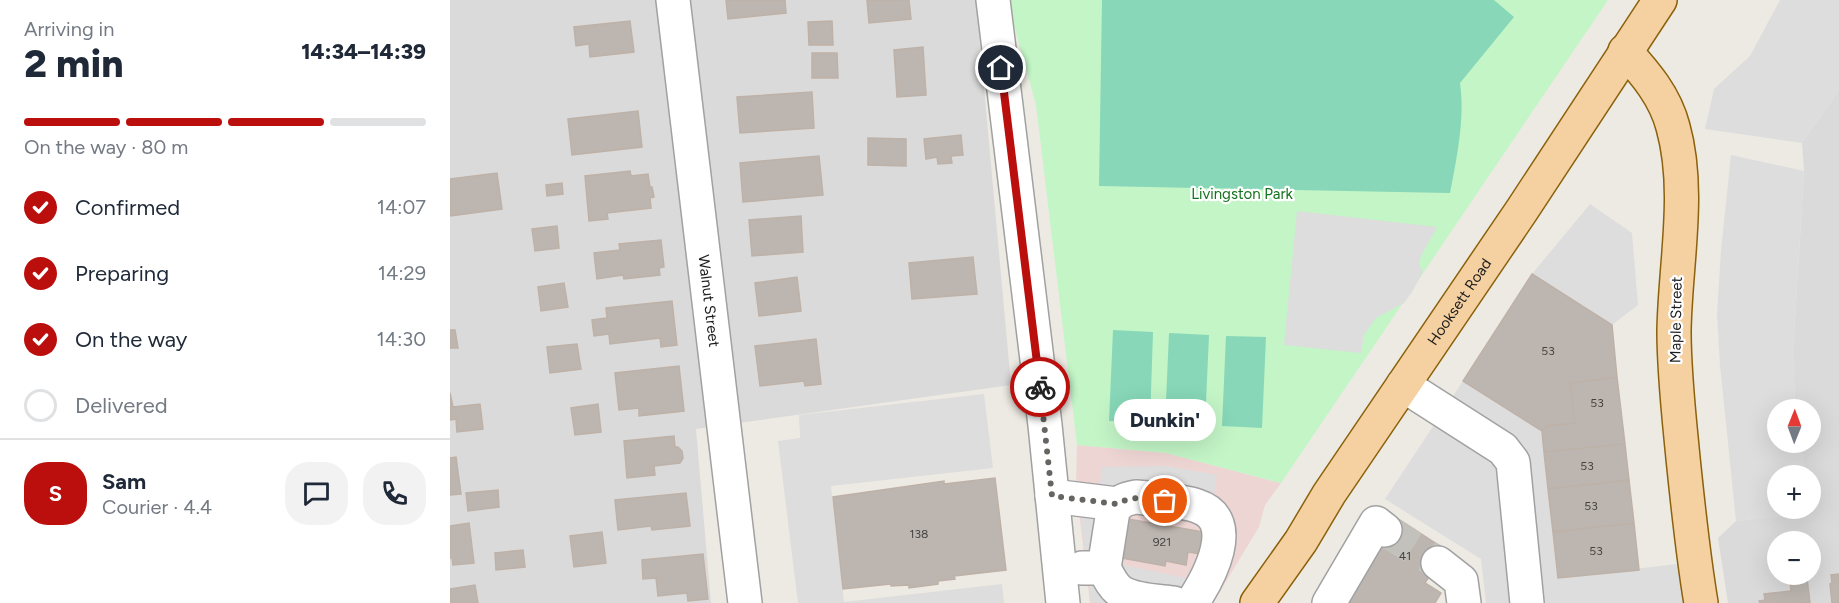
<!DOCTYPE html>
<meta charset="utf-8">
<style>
:root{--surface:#fff;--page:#f2f2f3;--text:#1f2937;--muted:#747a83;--line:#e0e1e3;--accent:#bb0f0e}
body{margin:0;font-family:Figtree,sans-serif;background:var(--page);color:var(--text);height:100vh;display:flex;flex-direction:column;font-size:22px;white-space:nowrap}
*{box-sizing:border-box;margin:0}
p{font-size:20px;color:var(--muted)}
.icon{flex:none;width:33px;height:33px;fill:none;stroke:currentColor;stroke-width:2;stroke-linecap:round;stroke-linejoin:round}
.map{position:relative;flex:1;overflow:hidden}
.drawer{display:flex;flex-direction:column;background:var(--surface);width:450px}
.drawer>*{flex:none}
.needle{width:39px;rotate:1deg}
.buttons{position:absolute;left:1317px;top:399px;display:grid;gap:12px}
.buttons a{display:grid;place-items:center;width:54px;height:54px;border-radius:50%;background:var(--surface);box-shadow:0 6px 24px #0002;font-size:30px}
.pin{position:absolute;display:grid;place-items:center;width:51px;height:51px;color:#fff;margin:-26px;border:3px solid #fff;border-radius:50%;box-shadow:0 2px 6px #0007}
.courier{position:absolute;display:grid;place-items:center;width:60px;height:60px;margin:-30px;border:4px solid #bb0f0e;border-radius:50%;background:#fff;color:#222;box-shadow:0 2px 8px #0007}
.bubble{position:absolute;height:42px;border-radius:21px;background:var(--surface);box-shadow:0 6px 24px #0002;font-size:20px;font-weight:800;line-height:42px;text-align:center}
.headline em{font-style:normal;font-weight:800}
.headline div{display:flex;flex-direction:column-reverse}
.headline{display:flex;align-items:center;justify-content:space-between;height:102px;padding:0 24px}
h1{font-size:39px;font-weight:800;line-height:45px}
.bar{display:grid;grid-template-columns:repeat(4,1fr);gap:9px 6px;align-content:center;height:72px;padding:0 24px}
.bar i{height:8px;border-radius:4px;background:var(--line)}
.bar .on{background:var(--accent)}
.bar p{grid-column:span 4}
.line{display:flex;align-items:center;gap:15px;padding:0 24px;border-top:2px solid var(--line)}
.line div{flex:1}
.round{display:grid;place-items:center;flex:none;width:63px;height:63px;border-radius:24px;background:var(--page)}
ol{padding:0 24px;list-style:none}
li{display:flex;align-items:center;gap:18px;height:66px}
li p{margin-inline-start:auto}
li .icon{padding:6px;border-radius:50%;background:var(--accent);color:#fff;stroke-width:4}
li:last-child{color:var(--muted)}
li i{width:33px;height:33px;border:3px solid var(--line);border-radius:50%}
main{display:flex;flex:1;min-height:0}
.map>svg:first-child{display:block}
</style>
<main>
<section class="drawer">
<div class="headline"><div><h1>2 min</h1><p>Arriving in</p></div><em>14:34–14:39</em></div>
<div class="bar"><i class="on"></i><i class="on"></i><i class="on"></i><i></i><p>On the way · 80 m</p></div>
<ol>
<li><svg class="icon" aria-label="check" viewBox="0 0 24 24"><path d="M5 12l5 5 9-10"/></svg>Confirmed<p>14:07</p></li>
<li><svg class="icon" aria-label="check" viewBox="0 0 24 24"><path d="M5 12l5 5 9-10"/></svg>Preparing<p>14:29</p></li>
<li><svg class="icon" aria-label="check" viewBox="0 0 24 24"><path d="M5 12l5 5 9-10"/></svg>On the way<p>14:30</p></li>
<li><i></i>Delivered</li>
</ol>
<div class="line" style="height:108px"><b class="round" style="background:var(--accent);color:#fff">S</b><div><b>Sam</b><p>Courier · 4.4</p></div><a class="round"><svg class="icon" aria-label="chat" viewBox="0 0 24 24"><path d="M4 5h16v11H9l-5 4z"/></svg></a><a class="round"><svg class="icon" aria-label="phone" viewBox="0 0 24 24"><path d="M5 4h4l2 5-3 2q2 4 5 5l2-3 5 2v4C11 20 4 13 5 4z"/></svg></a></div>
</section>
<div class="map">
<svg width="1389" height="603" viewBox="0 0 1389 603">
<rect width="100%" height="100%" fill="#edeae3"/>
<path fill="#dbdada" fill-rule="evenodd" d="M 0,0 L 526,0 L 561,385 L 246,429 L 261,603 L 0,603 Z
M 1389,90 L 1389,603 L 1278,603 L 1268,538 L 1286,521 L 1360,513 L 1360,476 L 1355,475 L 1350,443 L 1360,442 L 1360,410 L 1345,409 L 1343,352 L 1354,171 L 1352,143 ZM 1328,542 L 1360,542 L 1360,574 L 1328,574 Z"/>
<path fill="#edd5d3" d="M 627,445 L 716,453 L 831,483 L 815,505 L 809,527 L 763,603 L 640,603 L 626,487 Z"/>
<path fill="#c3f5c7" d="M 557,0 L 1158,0 L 831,483 L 716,453 L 627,445 L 586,105 Z"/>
<path fill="#87d7b8" d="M 652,0 L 1044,0 L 1064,17 L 1010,83 C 1015,119 1007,156 1000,193 L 649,186 Z
M 663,330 L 703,332 L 700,422 L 659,421 Z
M 719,333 L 759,335 L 755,425 L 715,424 Z
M 776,336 L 816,337 L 812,428 L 772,426 Z"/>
<path fill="#ddd" d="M 1330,0 L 1389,0 L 1389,90 L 1352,143 L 1255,129 L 1264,89 L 1300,56 Z
M 1281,155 L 1354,171 L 1343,352 L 1345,409 L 1328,410 L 1328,442 L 1350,443 L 1355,475 L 1328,476 L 1328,508 L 1359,509 L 1360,514 L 1286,521 L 1270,365 L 1267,314 L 1271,251 Z
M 1140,204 L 1182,233 L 1188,305 L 1162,325 L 1082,274 Z
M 847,211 L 987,227 L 971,256 L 969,264 L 973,272 L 962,292 L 954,303 L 926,318 L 914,335 L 911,353 L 834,345 Z
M 1013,381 L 1092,431 L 1108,578 L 1244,562 L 1251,603 L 1036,603 L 1031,559 L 935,499 Z
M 534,394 L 543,468 L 381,486 L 394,602 L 552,584 L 554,603 L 348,603 L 328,441 L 350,438 L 349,415 Z
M 716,466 L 767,475 L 763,501 L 649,492 L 652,467 Z
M 651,510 L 663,563 L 746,580 L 743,603 L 641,603 L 630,511 Z"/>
<path fill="#bdb6b0" stroke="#beb1a7" stroke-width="1.5" d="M 276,0 L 335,0 L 336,13 L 278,19 Z
M 417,0 L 459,0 L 461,19 L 419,23 Z
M 180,21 L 184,52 L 140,57 L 139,44 L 126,46 L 124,27 Z
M 382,21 L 383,45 L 359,45 L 358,22 Z
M 473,47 L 476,95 L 447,97 L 444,50 Z
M 362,53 L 387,53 L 388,78 L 362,78 Z
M 362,92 L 364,128 L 290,133 L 287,97 Z
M 188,111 L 192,147 L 122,155 L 118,119 Z
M 511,135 L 513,155 L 501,156 L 502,163 L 488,164 L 487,157 L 476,159 L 474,139 Z
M 418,138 L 456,139 L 456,166 L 418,165 Z
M 369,156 L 373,195 L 293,202 L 290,163 Z
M 180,171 L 181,176 L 198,174 L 200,187 L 202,187 L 204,197 L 200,198 L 201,208 L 157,213 L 158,219 L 139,221 L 135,176 Z
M 47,173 L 52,209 L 0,216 L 0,179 Z
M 112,183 L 113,194 L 97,196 L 96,185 Z
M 351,216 L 353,252 L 302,256 L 299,220 Z
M 107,226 L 109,248 L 85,251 L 82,229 Z
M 211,240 L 214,267 L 209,268 L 210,275 L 174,279 L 173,275 L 147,279 L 144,253 L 170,250 L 169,244 Z
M 523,257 L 527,294 L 462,299 L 459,263 Z
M 1082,274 L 1162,325 L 1167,377 L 1120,383 L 1125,423 L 1097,426 L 1092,431 L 1013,381 Z
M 347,277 L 351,311 L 309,316 L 305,283 Z
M 114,283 L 118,307 L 91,311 L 88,287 Z
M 222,301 L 227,345 L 211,347 L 210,338 L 160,344 L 159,334 L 144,336 L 142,320 L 157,318 L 156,308 Z
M 0,330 L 5,330 L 8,348 L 0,348 Z
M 366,339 L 371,384 L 355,386 L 354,381 L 310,386 L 305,346 Z
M 127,344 L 131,369 L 100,373 L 97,347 Z
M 229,366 L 234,411 L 189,416 L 189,408 L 169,410 L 165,373 Z
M 1167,377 L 1175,444 L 1094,452 L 1092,431 L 1097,426 L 1125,423 L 1120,383 Z
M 0,393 L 3,407 L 30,404 L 33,429 L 7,432 L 6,419 L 0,420 Z
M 148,404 L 151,432 L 125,435 L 121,408 Z
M 224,436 L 225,447 L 228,447 L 232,451 L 233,458 L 230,463 L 204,466 L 205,475 L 177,478 L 174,441 Z
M 1175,444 L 1179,480 L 1098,489 L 1094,452 Z
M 6,457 L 11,494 L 0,495 L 0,458 Z
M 545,478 L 556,570 L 504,576 L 505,579 L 488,581 L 488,584 L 459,588 L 459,585 L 441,586 L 441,584 L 393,589 L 383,497 L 494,481 L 494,484 Z
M 1179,480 L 1184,523 L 1103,532 L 1098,489 Z
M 48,490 L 49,507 L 18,511 L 16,493 Z
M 236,493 L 240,526 L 202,530 L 201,526 L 168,530 L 165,500 Z
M 945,517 L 996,550 L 975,583 L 991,593 L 985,603 L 899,603 L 888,595 L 908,572 Z
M 678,519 L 754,532 L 750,554 L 738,552 L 736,565 L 716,561 L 715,566 L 671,558 Z
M 19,523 L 24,563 L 3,565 L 2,558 L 0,558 L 0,526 Z
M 1184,523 L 1189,570 L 1108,578 L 1103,532 Z
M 152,532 L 156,563 L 124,567 L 120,536 Z
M 73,550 L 75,567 L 46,570 L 45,553 Z
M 253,554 L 258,599 L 238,601 L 237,593 L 208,596 L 206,578 L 193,579 L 192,560 Z
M 1389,574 L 1389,603 L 1382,603 L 1380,584 L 1382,583 L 1381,575 Z
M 1357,578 L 1360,603 L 1310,603 L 1309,601 L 1315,600 L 1314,594 L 1341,591 L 1340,581 Z
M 25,585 L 28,603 L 0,603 L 0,589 Z"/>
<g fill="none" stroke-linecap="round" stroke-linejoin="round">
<path stroke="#c3c1bb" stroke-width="33" stroke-dasharray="33 16" stroke-linecap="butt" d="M 935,530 L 988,563"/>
<g stroke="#a1a1a1" stroke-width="36">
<g id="minor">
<path id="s1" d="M 223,0 L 295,603"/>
<path d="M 543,0 L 595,425 L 613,603"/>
<path d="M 953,385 L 1053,449 L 1063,462 L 1077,603"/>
<path d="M 602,496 L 667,504"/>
<path d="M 988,563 L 1011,581 L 1014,603"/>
<path d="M 632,568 L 654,568 C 658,576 663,587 671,592 C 685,601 708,601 724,603"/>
<path d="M 654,568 L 663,511 C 669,501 675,499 686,497 C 704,499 730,500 747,506 C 791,520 758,579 742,603"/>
<path d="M 879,603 L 926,523 L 935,530"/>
</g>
</g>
<g stroke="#8b610b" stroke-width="36">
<g id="major">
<path d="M 1175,51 C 1195,73 1215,96 1223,127 C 1241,191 1225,265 1224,331 C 1224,374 1229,416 1233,458 C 1238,507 1243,555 1251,603"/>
<path id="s2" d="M 807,603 L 851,541 L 879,494 L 1072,210 L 1210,0"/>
</g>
</g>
<use href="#minor" stroke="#fff" stroke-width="33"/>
<use href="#major" stroke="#f5d1a1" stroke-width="33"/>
</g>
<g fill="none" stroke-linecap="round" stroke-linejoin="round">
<path stroke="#666562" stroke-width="6" stroke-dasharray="0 10.8" d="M 590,387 L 602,496 L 667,504 C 683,495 697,498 715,501"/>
<path stroke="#bb0f0e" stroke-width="8" d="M 551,68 L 590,387"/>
</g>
<g text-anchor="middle" stroke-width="4.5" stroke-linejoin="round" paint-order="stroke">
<g font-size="12" fill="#454342">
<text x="1098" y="355">53</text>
<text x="1147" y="407">53</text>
<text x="1137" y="470">53</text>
<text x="1141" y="510">53</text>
<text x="469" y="538">138</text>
<text x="712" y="546">921</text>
<text x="1146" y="555">53</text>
<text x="955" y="560">41</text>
</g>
<g font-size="15" fill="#13731c" stroke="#fff">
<text x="792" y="199">Livingston Park</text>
</g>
<g font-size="15" fill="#1d1d1d" stroke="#fff">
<text dy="5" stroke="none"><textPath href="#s1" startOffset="303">Walnut Street</textPath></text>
<text dy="5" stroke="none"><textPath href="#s2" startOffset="363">Hooksett Road</textPath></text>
<text transform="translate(1226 320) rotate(-89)" y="5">Maple Street</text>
</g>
</g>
</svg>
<div class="buttons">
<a><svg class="needle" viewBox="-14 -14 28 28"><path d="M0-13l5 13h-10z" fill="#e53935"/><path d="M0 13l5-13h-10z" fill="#747a83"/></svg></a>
<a>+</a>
<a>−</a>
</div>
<div class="pin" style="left:715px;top:501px;background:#ea580c"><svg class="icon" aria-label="bag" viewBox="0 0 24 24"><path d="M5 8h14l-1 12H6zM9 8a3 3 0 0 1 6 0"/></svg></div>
<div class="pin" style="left:551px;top:68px;background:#1f2937"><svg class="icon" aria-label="home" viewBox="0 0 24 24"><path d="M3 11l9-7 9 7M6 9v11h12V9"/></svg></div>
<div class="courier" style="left:590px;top:387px"><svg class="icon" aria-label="bike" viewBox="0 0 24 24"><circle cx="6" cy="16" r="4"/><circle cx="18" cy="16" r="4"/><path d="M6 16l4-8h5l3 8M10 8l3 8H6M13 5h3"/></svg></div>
<div class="bubble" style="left:664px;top:399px;width:102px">Dunkin'</div>
</div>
</main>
